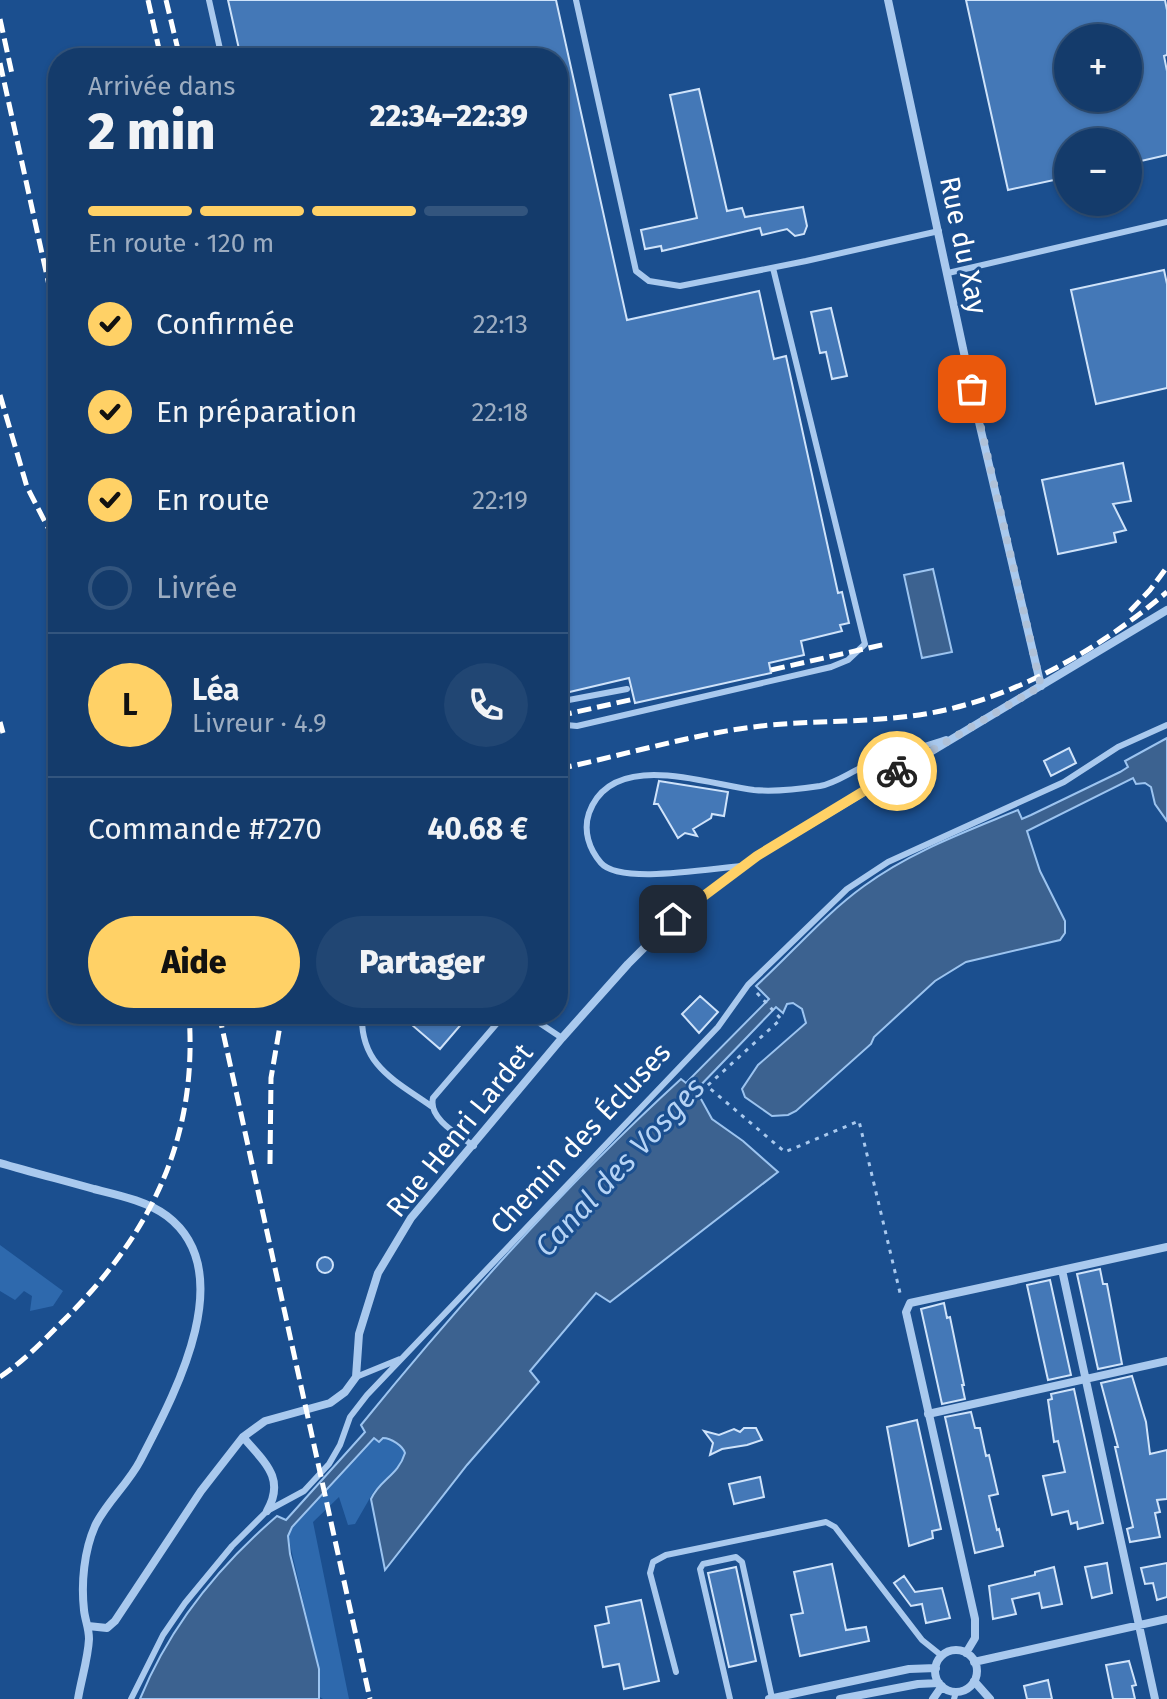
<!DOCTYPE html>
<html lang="fr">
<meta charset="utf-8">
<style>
:root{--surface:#143b6b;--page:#214673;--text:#f1f3f6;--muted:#9dadc1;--line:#33557e;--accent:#ffd166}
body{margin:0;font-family:"Fira Sans",sans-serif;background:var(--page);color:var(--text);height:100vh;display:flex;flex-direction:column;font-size:30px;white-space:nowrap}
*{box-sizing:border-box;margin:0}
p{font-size:26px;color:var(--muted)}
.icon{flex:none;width:44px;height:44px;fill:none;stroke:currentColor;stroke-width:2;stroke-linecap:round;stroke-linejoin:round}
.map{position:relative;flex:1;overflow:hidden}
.side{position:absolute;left:48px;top:48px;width:520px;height:976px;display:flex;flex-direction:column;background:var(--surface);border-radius:32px;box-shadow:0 2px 6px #0004,0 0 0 2px var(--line)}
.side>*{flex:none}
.buttons{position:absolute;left:1054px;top:24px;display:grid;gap:16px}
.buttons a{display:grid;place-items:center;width:88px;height:88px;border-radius:50%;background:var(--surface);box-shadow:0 2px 6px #0004,0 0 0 2px var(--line);font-size:40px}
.pin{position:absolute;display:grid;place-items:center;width:68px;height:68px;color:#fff;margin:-34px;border-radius:16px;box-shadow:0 4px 12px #0006}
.courier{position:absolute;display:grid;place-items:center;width:80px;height:80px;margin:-40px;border:6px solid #ffd166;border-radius:50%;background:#fff;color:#222;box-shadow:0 2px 10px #0007}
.headline em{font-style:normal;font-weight:800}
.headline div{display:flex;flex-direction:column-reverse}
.headline{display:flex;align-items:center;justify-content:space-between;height:136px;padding:0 40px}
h1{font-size:52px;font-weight:800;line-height:60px}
.bar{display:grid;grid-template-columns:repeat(4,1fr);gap:12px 8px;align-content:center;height:96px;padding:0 40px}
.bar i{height:10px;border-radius:6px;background:var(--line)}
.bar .active{background:var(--accent)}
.bar p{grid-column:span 4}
.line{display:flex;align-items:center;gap:20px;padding:0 40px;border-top:2px solid var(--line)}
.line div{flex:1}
.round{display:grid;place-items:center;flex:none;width:84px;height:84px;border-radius:42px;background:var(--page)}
ol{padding:0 40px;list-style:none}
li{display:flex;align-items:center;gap:24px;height:88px}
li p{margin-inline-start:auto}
li .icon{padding:8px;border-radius:50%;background:var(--accent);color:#111;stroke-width:4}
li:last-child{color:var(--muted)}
li i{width:44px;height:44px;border:4px solid var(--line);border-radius:50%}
.cta{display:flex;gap:16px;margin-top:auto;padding:16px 40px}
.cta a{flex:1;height:92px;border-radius:48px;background:var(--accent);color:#111;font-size:32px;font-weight:800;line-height:92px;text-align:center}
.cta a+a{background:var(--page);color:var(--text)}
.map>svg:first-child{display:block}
</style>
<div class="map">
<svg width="1167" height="1699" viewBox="0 0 1167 1699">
<rect width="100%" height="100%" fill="#1b4f8f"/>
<path fill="#2e69ad" d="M 0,1245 L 63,1291 L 53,1306 L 30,1311 L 32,1296 L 24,1291 L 15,1300 L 0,1291 Z
M 374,1438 L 379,1441 L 388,1438 L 405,1451 L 401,1466 L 374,1491 L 355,1524 L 348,1525 L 339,1497 L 313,1522 L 349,1699 L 323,1699 L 320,1697 L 319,1669 L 288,1536 L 292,1527 Z"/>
<path fill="#3c6290" stroke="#9cc4f0" stroke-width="2" d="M 933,569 L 952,652 L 922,658 L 904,575 Z
M 1167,738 L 1167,821 L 1155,804 L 1151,787 L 1145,783 L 1136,784 L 1133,778 L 1027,831 L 1040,871 L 1065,921 L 1065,933 L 1060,940 L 966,962 L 935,981 L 874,1037 L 871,1044 L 796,1111 L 788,1115 L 772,1116 L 745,1097 L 742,1089 L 758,1065 L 806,1023 L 802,1009 L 793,1003 L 787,1004 L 783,1013 L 776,1007 L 696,1090 L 712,1119 L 743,1141 L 778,1172 L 610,1302 L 596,1293 L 530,1371 L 539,1382 L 467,1465 L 385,1570 L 371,1499 C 380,1479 398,1476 405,1453 C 403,1446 391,1438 383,1438 L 379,1442 L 374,1438 L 292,1527 L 288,1536 L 290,1554 L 319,1669 L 319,1699 L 140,1699 C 169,1628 219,1566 277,1516 L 286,1520 L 365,1432 L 361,1425 C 460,1303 565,1185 681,1079 L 686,1083 L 769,999 L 756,986 C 792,953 825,914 864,886 C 910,852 965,832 1018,810 L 1022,819 L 1031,815 L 1120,772 L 1128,767 L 1125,761 Z"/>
<path fill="#4478b7" stroke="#cfe3fa" stroke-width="2" fill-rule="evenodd" d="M 228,0 L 556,0 L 627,320 L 759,291 L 774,359 L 786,356 L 838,593 L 842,592 L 849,623 L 840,625 L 842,631 L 801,641 L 804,655 L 769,663 L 771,673 L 635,703 L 629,678 L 561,694 L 558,681 L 558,58 L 241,58 Z
M 966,0 L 1165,0 L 1167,10 L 1167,55 L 1164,56 L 1167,71 L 1167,155 L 1128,164 L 1128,142 L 1068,142 L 1068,177 L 1008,190 ZM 1068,38 L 1128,38 L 1128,98 L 1068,98 Z
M 699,89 L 727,211 L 742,208 L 745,217 L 803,207 L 807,226 L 804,234 L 795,236 L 787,229 L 762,235 L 760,228 L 662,251 L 661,246 L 645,249 L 641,230 L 697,218 L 670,95 Z
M 1164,270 L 1167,284 L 1167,388 L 1096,404 L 1071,290 Z
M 831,308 L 847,376 L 832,379 L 826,352 L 820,353 L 811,312 Z
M 1123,463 L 1131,501 L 1113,504 L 1126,530 L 1114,533 L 1116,542 L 1058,554 L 1042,480 Z
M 1069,748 L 1076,763 L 1051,776 L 1044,761 Z
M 659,781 L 728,792 L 724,816 L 712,814 L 711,818 L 693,829 L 697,836 L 685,833 L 678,838 L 658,804 L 654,804 Z
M 700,996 L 718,1012 L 699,1033 L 682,1014 Z
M 421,1014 L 470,1014 L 440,1049 L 412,1025 Z
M317 1265a8 8 0 1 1 16 0a8 8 0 1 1-16 0Z
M 1100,1269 L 1103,1284 L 1107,1284 L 1122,1364 L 1098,1369 L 1077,1274 Z
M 1050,1280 L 1071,1375 L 1048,1380 L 1027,1285 Z
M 944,1303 L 947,1318 L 950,1317 L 964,1385 L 962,1385 L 965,1399 L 942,1404 L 921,1309 Z
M 1132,1376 L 1146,1422 L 1150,1454 L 1167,1450 L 1167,1499 L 1157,1500 L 1160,1512 L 1155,1513 L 1160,1537 L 1130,1542 L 1127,1529 L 1133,1527 L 1115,1447 L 1118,1447 L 1101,1383 Z
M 1074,1389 L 1103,1523 L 1078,1529 L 1077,1522 L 1071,1524 L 1068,1511 L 1052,1515 L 1043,1476 L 1065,1472 L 1058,1441 L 1054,1442 L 1048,1400 L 1052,1399 L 1051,1394 Z
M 971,1412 L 975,1428 L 980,1428 L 986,1456 L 989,1455 L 998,1494 L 989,1496 L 997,1530 L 999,1529 L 1003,1546 L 975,1553 L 945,1417 Z
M 917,1420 L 941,1529 L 932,1531 L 933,1538 L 909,1546 L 887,1427 Z
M 744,1428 L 756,1428 L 762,1440 L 747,1445 L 722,1449 L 710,1455 L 713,1443 L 704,1431 L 719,1435 L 734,1429 L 740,1432 Z
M 760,1477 L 764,1497 L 734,1504 L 729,1484 Z
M 1107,1563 L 1112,1593 L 1092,1598 L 1085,1567 Z
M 1167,1563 L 1167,1597 L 1157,1600 L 1153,1583 L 1145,1584 L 1141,1568 Z
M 832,1564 L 846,1630 L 866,1627 L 869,1641 L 800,1656 L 791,1615 L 803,1613 L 794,1572 Z
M 736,1567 L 756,1661 L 729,1667 L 708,1573 Z
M 1054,1567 L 1062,1604 L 1042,1608 L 1039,1593 L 1012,1599 L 1016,1614 L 993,1619 L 989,1586 L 1035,1575 L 1035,1572 Z
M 904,1576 L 915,1592 L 942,1588 L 950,1618 L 926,1623 L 922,1604 L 911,1606 L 894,1583 Z
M 641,1600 L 659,1681 L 624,1689 L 619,1664 L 603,1667 L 595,1626 L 609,1623 L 606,1607 Z
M 1129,1661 L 1136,1685 L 1132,1686 L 1135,1699 L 1113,1699 L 1106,1665 Z
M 1048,1680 L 1052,1699 L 1027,1699 L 1024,1686 Z"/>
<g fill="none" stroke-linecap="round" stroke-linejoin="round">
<path stroke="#a9c9ee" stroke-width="3" stroke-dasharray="4 6" stroke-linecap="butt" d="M 757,993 L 781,1019 L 707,1086 L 785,1152 L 859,1121 L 901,1297"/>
<path stroke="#a9c9ee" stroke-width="6" d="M 209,0 L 222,58
M 576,0 L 636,271 L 649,281 L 680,286 L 806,261 L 939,231
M 948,273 L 1167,222
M 558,702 L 627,689
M 558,719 L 566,725 L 577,726 L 831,667 L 848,660 L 865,644 L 773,268
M 743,866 C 713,868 620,885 601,863 C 589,849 583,831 589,813 C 612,749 705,784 754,790 C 774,792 800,789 820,786 C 836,783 850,772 865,766 C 891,756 919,748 946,739
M 362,1014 C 360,1065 394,1080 431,1106
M 526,1014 L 562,1038
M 474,1146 C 459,1135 428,1119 433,1098 L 505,1014
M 356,1377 L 400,1359
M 676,1672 L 650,1573 L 653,1562 L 666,1555 L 826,1522 L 835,1527 L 922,1640 L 942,1656
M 131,1699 L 163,1635 L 185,1603 L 232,1546 L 267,1511 L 304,1491 L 329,1464 L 340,1445 L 350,1417 L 367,1395 L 718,1027 L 748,985 L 847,889 L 888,862 L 1064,782 L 1118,747 L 1167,725
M 730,1699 L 700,1569 L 703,1564 L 736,1557 L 742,1562 L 772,1698
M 954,1699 L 956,1692"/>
<path stroke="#a9c9ee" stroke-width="8" d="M 888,0 L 978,418 L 1041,686
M 0,1163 C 31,1172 62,1180 94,1189 C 118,1195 147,1201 167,1216 C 242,1273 172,1399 140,1461 C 128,1484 106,1503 95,1526 C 84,1551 81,1583 84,1610 C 85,1620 89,1628 89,1639 C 88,1659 81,1680 78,1699
M 1062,1270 L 1167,1247
M 928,1414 L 1167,1361
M 243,1437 C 264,1462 286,1478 267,1511
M 88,1626 L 107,1628 L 115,1621 L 201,1491 L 243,1437 L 265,1421 L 330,1403 L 345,1392 L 356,1377 L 359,1334 L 378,1273 L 411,1218 L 562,1038 L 628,964 L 673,919 L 757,856 L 1167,610
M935 1671a21 21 0 1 1 42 0a21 21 0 1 1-42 0Z
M 966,1653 L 975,1638 L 975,1619 L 906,1312 L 910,1303 L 1062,1270 L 1155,1699
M 974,1662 L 1167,1619
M 974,1681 L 990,1699
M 769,1699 L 909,1669 L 936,1668
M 840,1699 L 918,1684 L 939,1683
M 933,1699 L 942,1686"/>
<path stroke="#fff" stroke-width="5" stroke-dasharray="14 6" stroke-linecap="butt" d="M 148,0 L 161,58
M 166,0 L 180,58
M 0,19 L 12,74
M 0,63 L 58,326
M 0,395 L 27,487 L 58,547
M 1130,611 L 1150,590 L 1167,567
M 771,670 L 886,644
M 558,716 L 634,699
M 0,722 L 3,733
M 558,769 C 625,755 692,734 761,726 C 815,720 871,723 925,714 C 1014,699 1098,650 1167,592
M 219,1014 L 370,1699
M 270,1164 L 271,1078 L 282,1014
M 0,1377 C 24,1361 44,1340 64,1320 C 151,1234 198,1138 189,1014"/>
</g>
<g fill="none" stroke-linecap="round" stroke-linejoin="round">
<path stroke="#afc1d8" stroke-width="8" stroke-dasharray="0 14.4" d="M 897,771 L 1041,686 L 972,389"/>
<path stroke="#ffd166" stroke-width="10" d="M 673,919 L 757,856 L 897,771"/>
</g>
<g text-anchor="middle" stroke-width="6" stroke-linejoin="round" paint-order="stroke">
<g font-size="28" fill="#fff" stroke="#1b4f8f">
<text transform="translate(964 245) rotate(78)" y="10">Rue du Xay</text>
<text transform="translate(459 1130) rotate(-51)" y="10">Rue Henri Lardet</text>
<text transform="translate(580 1138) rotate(-47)" y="10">Chemin des Écluses</text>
</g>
<g font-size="30" font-style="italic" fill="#b5d3f5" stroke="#1b4f8f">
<text transform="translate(620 1167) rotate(-47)" y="10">Canal des Vosges</text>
</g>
</g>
</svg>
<div class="buttons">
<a>+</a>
<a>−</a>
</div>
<div class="pin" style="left:972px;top:389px;background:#ea580c"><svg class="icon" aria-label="bag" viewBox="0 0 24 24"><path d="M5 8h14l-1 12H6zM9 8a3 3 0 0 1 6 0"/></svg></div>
<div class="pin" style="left:673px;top:919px;background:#1f2937"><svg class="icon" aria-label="home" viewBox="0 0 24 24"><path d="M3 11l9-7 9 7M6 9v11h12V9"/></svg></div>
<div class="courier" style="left:897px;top:771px"><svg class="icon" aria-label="bike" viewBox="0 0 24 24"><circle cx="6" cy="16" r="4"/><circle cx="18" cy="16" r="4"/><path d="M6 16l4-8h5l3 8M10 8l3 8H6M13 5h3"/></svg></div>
<section class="side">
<div class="headline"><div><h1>2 min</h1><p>Arrivée dans</p></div><em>22:34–22:39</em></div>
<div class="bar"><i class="active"></i><i class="active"></i><i class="active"></i><i></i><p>En route · 120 m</p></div>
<ol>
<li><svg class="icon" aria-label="check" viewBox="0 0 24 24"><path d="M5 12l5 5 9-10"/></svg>Confirmée<p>22:13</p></li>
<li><svg class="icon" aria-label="check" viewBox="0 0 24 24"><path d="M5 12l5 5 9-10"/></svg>En préparation<p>22:18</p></li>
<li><svg class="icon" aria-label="check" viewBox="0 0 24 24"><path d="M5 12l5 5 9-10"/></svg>En route<p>22:19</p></li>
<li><i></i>Livrée</li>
</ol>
<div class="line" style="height:144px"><b class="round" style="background:var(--accent);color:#111">L</b><div><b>Léa</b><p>Livreur · 4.9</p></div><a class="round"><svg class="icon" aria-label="phone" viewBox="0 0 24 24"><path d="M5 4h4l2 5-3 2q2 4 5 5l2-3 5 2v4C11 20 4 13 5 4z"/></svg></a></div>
<div class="line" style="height:104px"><div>Commande #7270</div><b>40.68 €</b></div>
<div class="cta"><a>Aide</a><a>Partager</a></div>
</section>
</div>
